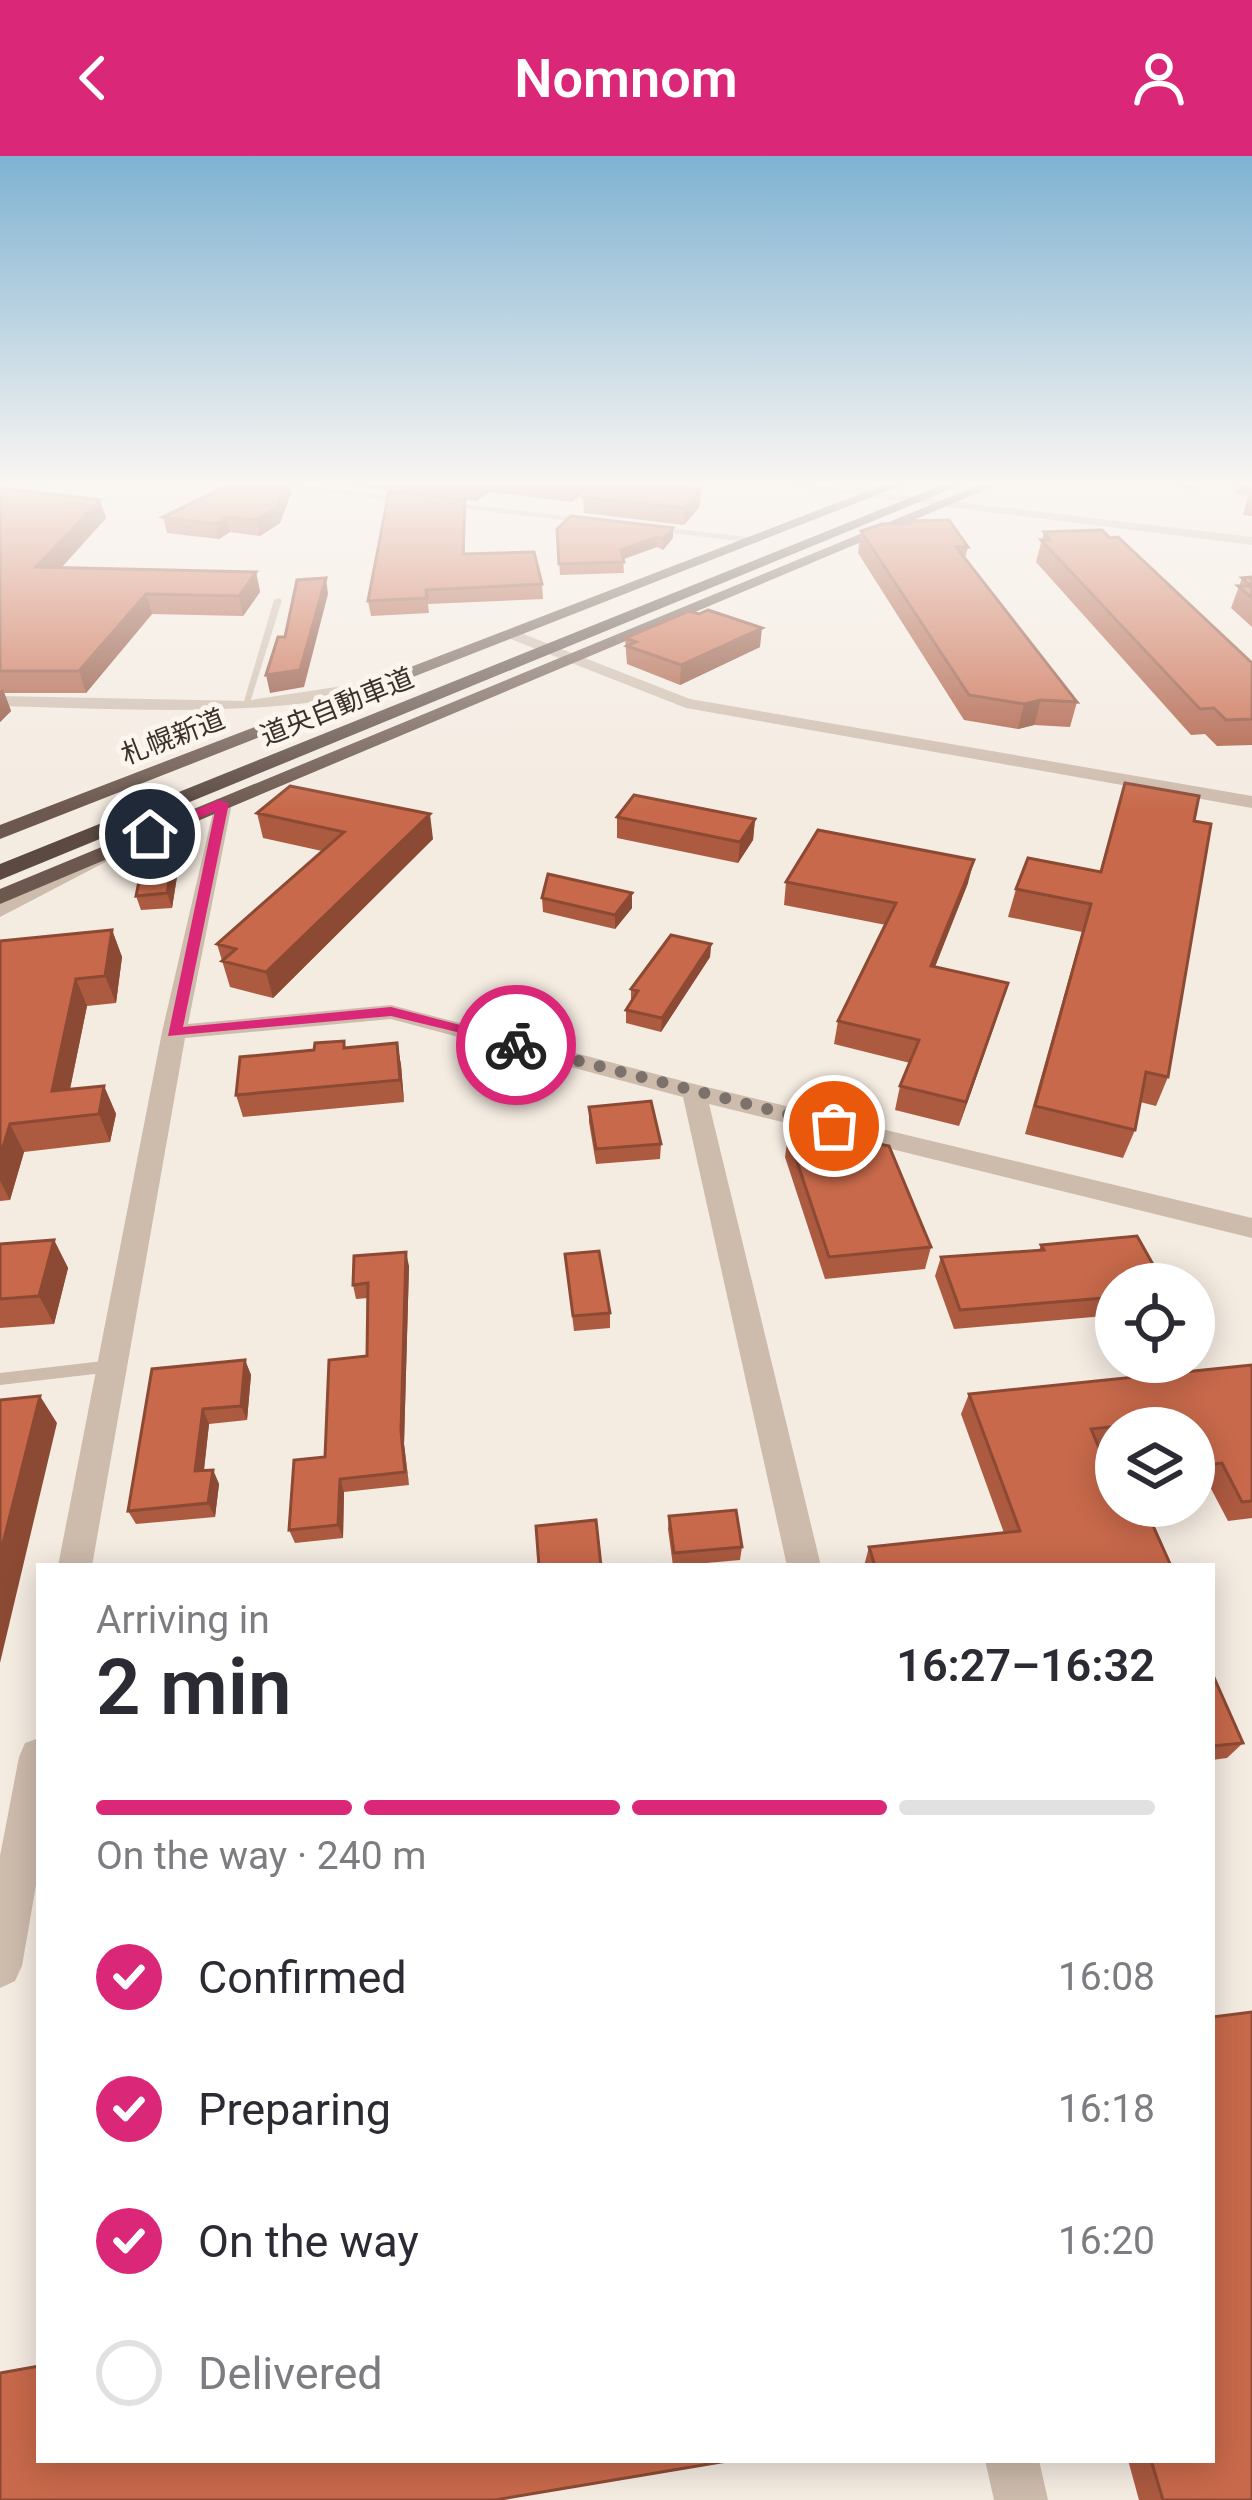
<!DOCTYPE html>
<meta charset="utf-8">
<style>
:root{--surface:#fff;--page:#f7f7f7;--text:#2b2b33;--muted:#7c7c81;--line:#e1e1e2;--accent:#db2777}
body{margin:0;font-family:Roboto,"Noto Sans JP",sans-serif;background:var(--page);color:var(--text);height:100vh;display:flex;flex-direction:column;font-size:45px;white-space:nowrap}
*{box-sizing:border-box;margin:0}
p{font-size:39px;color:var(--muted)}
.icon{flex:none;width:66px;height:66px;fill:none;stroke:currentColor;stroke-width:2;stroke-linecap:round;stroke-linejoin:round}
.map{position:relative;flex:1;overflow:hidden}
.panel{position:absolute;left:36px;top:1407px;width:1179px;height:900px;display:flex;flex-direction:column;background:var(--surface);border-radius:0px;box-shadow:0 6px 30px #0003}
.panel>*{flex:none}
.tools{position:absolute;left:1095px;top:1107px;display:grid;gap:24px}
.tools a{display:grid;place-items:center;width:120px;height:120px;border-radius:50%;background:var(--surface);box-shadow:0 6px 30px #0003;font-size:60px}
.pin{position:absolute;display:grid;place-items:center;width:102px;height:102px;color:#fff;margin:-51px;border:6px solid #fff;border-radius:50%;box-shadow:0 3px 12px #0007}
.courier{position:absolute;display:grid;place-items:center;width:120px;height:120px;margin:-60px;border:9px solid #db2777;border-radius:50%;background:#fff;color:#222;box-shadow:0 3px 15px #0007}
.head em{font-style:normal;font-weight:600}
.head div{display:flex;flex-direction:column-reverse}
.head{display:flex;align-items:center;justify-content:space-between;height:204px;padding:0 60px}
h1{font-size:78px;font-weight:600;line-height:90px}
.bar{display:grid;grid-template-columns:repeat(4,1fr);gap:18px 12px;align-content:center;height:144px;padding:0 60px}
.bar i{height:15px;border-radius:9px;background:var(--line)}
.bar .on{background:var(--accent)}
.bar p{grid-column:span 4}
ol{padding:0 60px;list-style:none}
li{display:flex;align-items:center;gap:36px;height:132px}
li p{margin-inline-start:auto}
li .icon{padding:12px;border-radius:50%;background:var(--accent);color:#fff;stroke-width:4}
li:last-child{color:var(--muted)}
li i{width:66px;height:66px;border:6px solid var(--line);border-radius:50%}
header{display:flex;justify-content:space-between;align-items:center;height:156px;padding:0 60px;background:var(--accent);color:#fff;font-size:54px;font-weight:600}
.map>svg:first-child{display:block}
</style>
<header><svg class="icon" aria-label="back" viewBox="0 0 24 24"><path d="M15 5l-7 7 7 7"/></svg>Nomnom<svg class="icon" aria-label="person" viewBox="0 0 24 24"><circle cx="12" cy="8" r="4"/><path d="M4 21q1-7 8-7t8 7"/></svg></header>
<div class="map">
<svg width="1252" height="2344" viewBox="0 0 1252 2344">
<rect width="100%" height="100%" fill="#f4ebe1"/>
<g fill="none" stroke-linecap="round" stroke-linejoin="round">
<path fill="#cdbbac" fill-rule="evenodd" d="M 278,442 L 282,444 L 249,550 L 242,552 L 274,444 Z
M 112,1204 L 117,1206 L 120,1210 L 117,1214 L 112,1216 L 0,1229 L 0,1217 Z"/>
<path fill="#cdbbac" fill-rule="evenodd" d="M 238,326 L 276,326 L 763,383 L 756,387 Z
M 508,476 L 518,476 L 690,543 L 1252,640 L 1252,652 L 686,552 L 508,482 Z
M 382,524 L 390,529 L 388,533 C 259,563 131,553 0,550 L 0,540 L 245,545 Z
M 216,643 L 232,647 L 188,868 L 391,849 L 694,928 L 1252,1062 L 1252,1082 L 709,948 L 821,1410 L 787,1410 L 683,941 L 391,863 L 185,882 L 92,1410 L 58,1410 L 162,876 Z
M 39,1582 L 39,1712 L 22,1810 L 15,1825 L 0,1832 L 0,1700 L 19,1601 L 25,1587 Z
M 985,2304 L 1039,2304 L 1048,2344 L 994,2344 Z"/>
<path fill="#cdbbac" fill-rule="evenodd" d="M 752,326 L 787,326 L 1252,381 L 1252,389 Z
M 100,696 L 117,700 L 0,761 L 0,747 Z"/>
<path fill="#6c584f" fill-rule="evenodd" d="M 0,326 L 8,326 L 0,330 Z
M 891,326 L 910,326 L 0,683 L 0,669 Z
M 986,326 L 1004,326 L 0,748 L 0,733 Z"/>
<path fill="#5c4a42" fill-rule="evenodd" d="M 949,326 L 968,326 L 0,724 L 0,708 Z"/>
</g>
<path fill="#ac5a40" d="M 313,326 L 598,326 L 572,346 L 490,336 L 476,345 L 334,328 L 334,326 L 332,328 Z
M 1160,326 L 1208,326 L 1192,334 Z
M 1238,326 L 1252,326 L 1252,360 L 1243,359 L 1248,340 L 1235,338 Z
M 0,332 L 106,362 L 61,412 L 256,416 L 260,436 L 243,460 L 152,458 L 86,537 L 4,537 L 11,555 L 0,566 Z
M 291,337 L 280,367 L 260,380 L 230,376 L 219,383 L 167,377 L 163,361 Z
M 583,341 L 700,350 L 684,369 L 584,357 Z
M 465,344 L 465,398 L 542,428 L 543,443 L 428,448 L 429,457 L 371,460 L 368,445 Z
M 908,365 L 968,391 L 965,403 L 1077,546 L 1070,571 L 1034,569 L 1018,573 L 964,564 L 858,397 L 861,375 L 907,368 Z
M 673,372 L 673,382 L 663,394 L 657,391 L 623,403 L 624,417 L 560,419 L 557,373 Z
M 1044,376 L 1252,507 L 1252,589 L 1217,590 L 1205,578 L 1191,579 L 1036,406 Z
M 1252,421 L 1252,471 L 1231,452 L 1242,422 Z
M 625,482 L 760,491 L 680,529 L 627,508 Z
M 1125,627 L 1194,665 L 1168,921 L 1156,950 L 1140,946 L 1135,974 L 1123,1002 L 1025,978 L 1082,776 L 1008,761 L 1016,733 L 1100,715 Z
M 257,657 L 433,683 L 273,842 L 230,831 L 217,788 L 322,695 L 263,682 Z
M 617,661 L 755,663 L 753,684 L 738,707 L 617,682 Z
M 175,694 L 179,708 L 172,752 L 141,754 L 136,740 Z
M 786,726 L 968,727 L 935,811 L 1001,850 L 959,970 L 895,954 L 900,930 L 910,907 L 834,888 L 838,865 L 886,769 L 784,749 Z
M 632,737 L 632,752 L 615,773 L 543,756 L 542,742 Z
M 112,774 L 122,801 L 116,847 L 87,850 L 70,933 L 104,930 L 116,958 L 110,986 L 24,996 L 10,1044 L 0,1045 L 0,785 Z
M 711,788 L 710,801 L 661,876 L 626,867 L 626,854 L 631,846 L 631,833 Z
M 397,887 L 401,909 L 404,946 L 243,961 L 236,939 L 345,891 Z
M 589,951 L 661,988 L 660,1003 L 596,1008 L 589,966 Z
M 788,979 L 931,1091 L 925,1113 L 825,1123 L 785,1001 Z
M 54,1084 L 68,1112 L 54,1168 L 0,1172 L 0,1088 Z
M 1041,1089 L 1116,1128 L 1116,1159 L 954,1173 L 935,1120 L 941,1101 L 1039,1095 Z
M 565,1098 L 610,1157 L 610,1172 L 574,1175 Z
M 409,1110 L 404,1288 L 409,1329 L 344,1336 L 343,1382 L 295,1387 L 289,1374 L 325,1301 L 367,1200 L 368,1142 L 356,1143 L 353,1129 Z
M 245,1204 L 251,1219 L 247,1264 L 209,1268 L 204,1315 L 213,1314 L 219,1328 L 215,1361 L 136,1368 L 128,1355 L 152,1213 Z
M 1252,1209 L 1252,1362 L 1228,1365 L 1208,1327 L 1194,1328 L 1194,1272 L 1116,1272 L 1116,1289 L 1098,1291 L 1127,1356 L 1171,1410 L 864,1410 L 869,1391 L 1004,1377 L 961,1258 L 969,1238 Z
M 669,1360 L 742,1391 L 740,1404 L 673,1410 L 668,1373 Z
M 1212,1517 L 1243,1587 L 1227,1602 L 1212,1604 Z
M 1128,2304 L 1212,2304 L 1252,2344 L 1139,2344 Z"/>
<path fill="#8c4a34" d="M 287,326 L 289,326 L 291,337 L 280,367 L 260,380 L 257,364 Z
M 480,326 L 490,326 L 490,336 L 476,345 L 475,329 Z
M 578,326 L 598,326 L 572,346 L 572,330 Z
M 1195,326 L 1208,326 L 1192,334 Z
M 701,333 L 700,350 L 684,369 L 684,352 Z
M 100,344 L 106,362 L 43,432 L 36,411 Z
M 227,361 L 230,376 L 219,383 L 216,368 Z
M 673,372 L 673,382 L 663,394 L 663,383 Z
M 657,381 L 657,391 L 621,404 L 621,394 Z
M 256,416 L 260,436 L 243,460 L 239,440 Z
M 326,422 L 328,438 L 304,531 L 270,537 L 266,519 Z
M 146,438 L 152,458 L 86,537 L 79,515 Z
M 762,472 L 760,491 L 680,529 L 681,509 Z
M 3,533 L 11,555 L 0,566 L 0,535 Z
M 1041,544 L 1034,569 L 1018,573 L 1024,548 Z
M 430,658 L 433,683 L 273,842 L 266,816 Z
M 755,663 L 753,684 L 738,707 L 740,686 Z
M 175,694 L 179,708 L 172,752 L 167,737 Z
M 974,704 L 968,727 L 926,833 L 931,810 Z
M 632,737 L 632,752 L 615,773 L 615,759 Z
M 112,774 L 122,801 L 116,847 L 105,820 Z
M 711,788 L 710,801 L 661,876 L 662,862 Z
M 76,823 L 87,850 L 64,962 L 52,935 Z
M 1008,827 L 1001,850 L 959,970 L 966,946 Z
M 397,887 L 401,909 L 404,946 L 400,924 Z
M 104,930 L 116,958 L 110,986 L 99,958 Z
M 10,968 L 24,996 L 10,1044 L 0,1025 L 0,1001 Z
M 54,1084 L 68,1112 L 54,1168 L 39,1140 Z
M 406,1096 L 409,1110 L 404,1288 L 409,1329 L 401,1275 Z
M 245,1204 L 251,1219 L 247,1264 L 241,1250 Z
M 40,1240 L 57,1267 L 0,1507 L 0,1399 Z
M 203,1253 L 209,1268 L 202,1329 L 195,1315 Z
M 213,1314 L 219,1328 L 215,1361 L 208,1347 Z
M 340,1323 L 344,1336 L 343,1382 L 338,1369 Z"/>
<path fill="#c8694b" stroke="#8c4a34" stroke-width="3" d="M 235,326 L 287,326 L 277,352 L 257,364 L 227,361 L 216,368 L 163,361 Z
M 444,326 L 480,326 L 475,329 Z
M 534,326 L 578,326 L 572,330 Z
M 599,326 L 641,326 L 701,333 L 684,352 L 583,341 Z
M 0,332 L 100,344 L 36,411 L 256,416 L 239,440 L 146,438 L 79,515 L 0,515 Z
M 389,335 L 465,344 L 463,398 L 534,396 L 542,428 L 426,434 L 427,442 L 368,445 Z
M 571,360 L 673,372 L 663,383 L 657,381 L 621,394 L 624,406 L 559,408 L 557,373 Z
M 949,364 L 968,391 L 956,391 L 1077,546 L 1041,544 L 1024,548 L 969,539 L 861,375 L 882,368 L 910,368 L 908,365 Z
M 1102,374 L 1110,382 L 1118,381 L 1252,507 L 1252,563 L 1226,564 L 1214,552 L 1200,553 L 1041,384 L 1050,384 L 1044,376 Z
M 1252,421 L 1252,442 L 1238,430 L 1251,430 L 1242,422 Z
M 326,422 L 300,514 L 266,519 L 278,481 L 285,481 L 297,424 Z
M 708,454 L 762,472 L 681,509 L 627,490 L 636,486 L 625,482 L 689,455 L 699,458 Z
M 1125,627 L 1199,640 L 1194,665 L 1211,668 L 1168,921 L 1146,916 L 1135,974 L 1035,950 L 1091,748 L 1016,733 L 1028,702 L 1101,716 Z
M 290,630 L 430,658 L 266,816 L 222,805 L 236,793 L 217,788 L 344,676 L 257,657 Z
M 634,639 L 755,663 L 740,686 L 617,661 Z
M 818,674 L 974,704 L 931,810 L 1008,827 L 966,946 L 900,930 L 919,884 L 838,865 L 896,747 L 786,726 Z
M 175,694 L 167,737 L 136,740 L 145,696 Z
M 548,718 L 632,737 L 615,759 L 542,742 Z
M 112,774 L 105,820 L 76,823 L 52,935 L 104,930 L 99,958 L 10,968 L 0,1001 L 0,785 Z
M 671,779 L 711,788 L 662,862 L 626,854 L 638,835 L 631,833 Z
M 344,885 L 344,892 L 397,887 L 400,924 L 236,939 L 240,901 L 314,894 L 315,887 Z
M 651,945 L 661,988 L 596,993 L 589,951 Z
M 821,976 L 889,990 L 931,1091 L 829,1101 L 788,979 Z
M 1137,1080 L 1164,1128 L 1116,1128 L 1116,1141 L 960,1154 L 941,1101 L 1044,1094 L 1041,1089 Z
M 54,1084 L 39,1140 L 0,1143 L 0,1088 Z
M 599,1095 L 610,1157 L 573,1160 L 565,1098 Z
M 406,1096 L 401,1275 L 405,1316 L 340,1323 L 338,1369 L 289,1374 L 294,1304 L 325,1301 L 329,1204 L 367,1200 L 368,1127 L 353,1129 L 354,1100 Z
M 245,1204 L 241,1250 L 203,1253 L 195,1315 L 213,1314 L 208,1347 L 128,1355 L 152,1213 Z
M 1252,1209 L 1252,1345 L 1242,1346 L 1222,1307 L 1194,1310 L 1194,1272 L 1149,1272 L 1147,1267 L 1091,1273 L 1116,1331 L 1116,1350 L 1124,1350 L 1127,1356 L 1146,1354 L 1171,1410 L 875,1410 L 869,1391 L 1020,1375 L 969,1238 Z
M 40,1240 L 0,1399 L 0,1244 Z
M 736,1354 L 742,1391 L 674,1397 L 669,1360 Z
M 596,1364 L 601,1410 L 539,1410 L 536,1370 Z
M 1212,1517 L 1243,1587 L 1212,1590 Z
M 1252,1856 L 1252,2344 L 1163,2344 L 1151,2304 L 1212,2304 L 1212,1861 Z
M 39,2210 L 39,2304 L 733,2304 L 495,2344 L 0,2344 L 0,2217 Z"/>
<linearGradient id="sky" x2="0" y2="1"><stop stop-color="#7eb2d2"/><stop offset="0.5" stop-color="#faf6f2"/><stop offset="1" stop-color="#faf6f2" stop-opacity="0"/></linearGradient>
<rect width="1252" height="654" fill="url(#sky)"/>
<path fill="#db2777" d="M 218,644 L 229,647 L 183,871 L 391,851 L 522,885 L 522,892 L 391,860 L 168,880 L 215,655 L 155,681 L 144,678 Z"/>
<g fill="none" stroke-linecap="round" stroke-linejoin="round">
<path stroke="#7c716b" stroke-width="12" stroke-dasharray="0 21.6" d="M 516,889 L 834,970"/>
</g>
<g text-anchor="middle" stroke-width="10" stroke-linejoin="round" paint-order="stroke">
<g font-size="27" fill="#3b302b" stroke="#fbf5ee">
<text transform="translate(337 551) rotate(-22)" y="9">道央自動車道</text>
<text transform="translate(173 581) rotate(-21)" y="9">札幌新道</text>
</g>
</g>
</svg>
<div class="tools">
<a><svg class="icon" aria-label="locate" viewBox="0 0 24 24"><circle cx="12" cy="12" r="6"/><path d="M12 2v4M12 18v4M2 12h4M18 12h4"/></svg></a>
<a><svg class="icon" aria-label="layers" viewBox="0 0 24 24"><path d="M12 4l9 5-9 5-9-5zM3 14l9 5 9-5"/></svg></a>
</div>
<div class="pin" style="left:834px;top:970px;background:#ea580c"><svg class="icon" aria-label="bag" viewBox="0 0 24 24"><path d="M5 8h14l-1 12H6zM9 8a3 3 0 0 1 6 0"/></svg></div>
<div class="pin" style="left:150px;top:678px;background:#1f2937"><svg class="icon" aria-label="home" viewBox="0 0 24 24"><path d="M3 11l9-7 9 7M6 9v11h12V9"/></svg></div>
<div class="courier" style="left:516px;top:889px"><svg class="icon" aria-label="bike" viewBox="0 0 24 24"><circle cx="6" cy="16" r="4"/><circle cx="18" cy="16" r="4"/><path d="M6 16l4-8h5l3 8M10 8l3 8H6M13 5h3"/></svg></div>
<section class="panel">
<div class="head"><div><h1>2 min</h1><p>Arriving in</p></div><em>16:27–16:32</em></div>
<div class="bar"><i class="on"></i><i class="on"></i><i class="on"></i><i></i><p>On the way · 240 m</p></div>
<ol>
<li><svg class="icon" aria-label="check" viewBox="0 0 24 24"><path d="M5 12l5 5 9-10"/></svg>Confirmed<p>16:08</p></li>
<li><svg class="icon" aria-label="check" viewBox="0 0 24 24"><path d="M5 12l5 5 9-10"/></svg>Preparing<p>16:18</p></li>
<li><svg class="icon" aria-label="check" viewBox="0 0 24 24"><path d="M5 12l5 5 9-10"/></svg>On the way<p>16:20</p></li>
<li><i></i>Delivered</li>
</ol>
</section>
</div>
